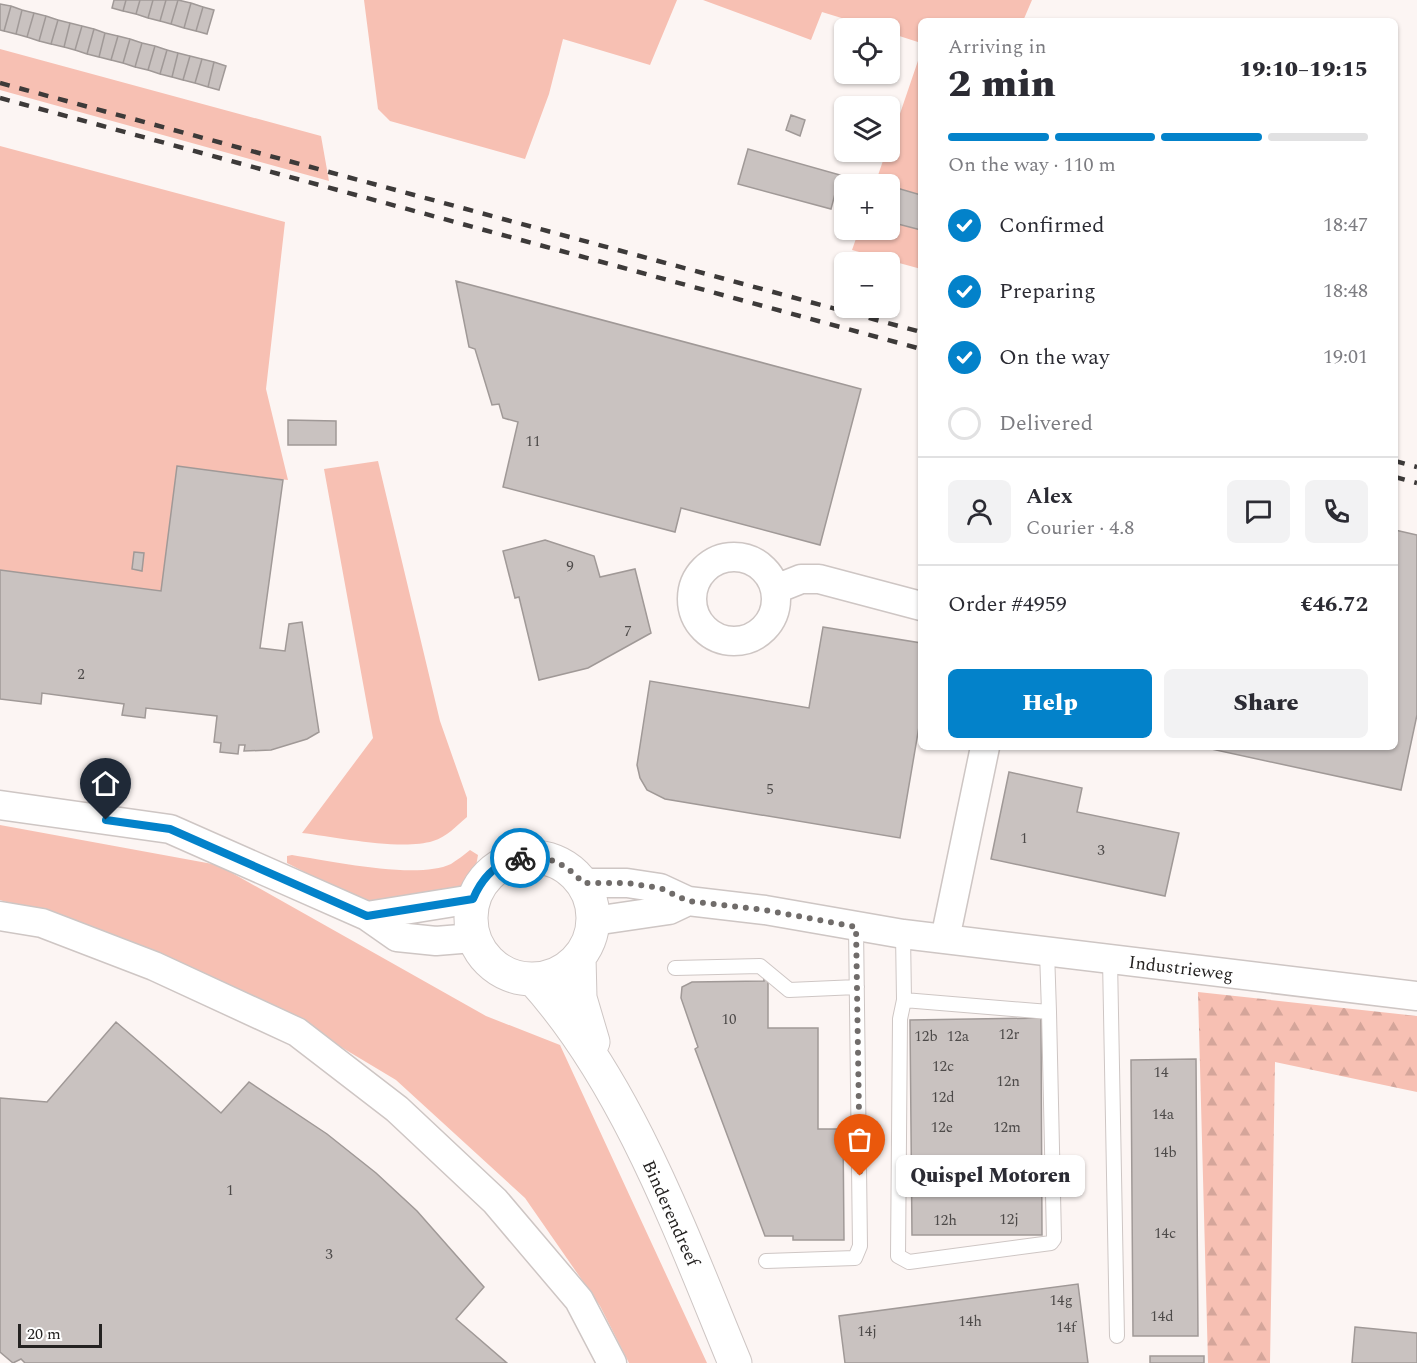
<!DOCTYPE html>
<meta charset="utf-8">
<style>
:root{--surface:#fff;--page:#f2f2f3;--text:#2b2b33;--muted:#7c7c81;--line:#e1e1e2;--accent:#0382ca}
body{margin:0;font-family:Spectral,serif;background:var(--page);color:var(--text);height:100vh;display:flex;flex-direction:column;font-size:22px;white-space:nowrap}
*{box-sizing:border-box;margin:0}
p{font-size:20px;color:var(--muted)}
.icon{flex:none;width:33px;height:33px;fill:none;stroke:currentColor;stroke-width:2;stroke-linecap:round;stroke-linejoin:round}
.map{position:relative;flex:1;overflow:hidden}
.side{position:absolute;left:918px;top:18px;width:480px;height:732px;display:flex;flex-direction:column;background:var(--surface);border-radius:9px;box-shadow:0 2px 4px #0004}
.side>*{flex:none}
.fabs{position:absolute;left:834px;top:18px;display:grid;gap:12px}
.fabs a{display:grid;place-items:center;width:66px;height:66px;border-radius:9px;background:var(--surface);box-shadow:0 2px 4px #0004;font-size:30px}
.scale{position:absolute;left:18px;bottom:15px;width:84px;box-sizing:border-box;padding-left:6px;border:3px solid #242221;border-top:0;font-size:16px;line-height:21px;white-space:nowrap;color:#242221;-webkit-text-stroke:4px #fff;paint-order:stroke}
.pin{position:absolute;display:grid;place-items:center;width:51px;height:51px;color:#fff;margin:-62px -26px;border-radius:50% 50% 50% 0;rotate:-45deg;box-shadow:0 0 6px #0007}
.pin .icon{rotate:45deg}
.courier{position:absolute;display:grid;place-items:center;width:60px;height:60px;margin:-30px;border:4px solid #0382ca;border-radius:50%;background:#fff;color:#222;box-shadow:0 2px 8px #0007}
.bubble{position:absolute;height:42px;border-radius:9px;background:var(--surface);box-shadow:0 2px 4px #0004;font-size:20px;font-weight:800;line-height:42px;text-align:center}
.head em{font-style:normal;font-weight:800}
.head div{display:flex;flex-direction:column-reverse}
.head{display:flex;align-items:center;justify-content:space-between;height:102px;padding:0 30px}
h1{font-size:39px;font-weight:800;line-height:45px}
.bar{display:grid;grid-template-columns:repeat(4,1fr);gap:9px 6px;align-content:center;height:72px;padding:0 30px}
.bar i{height:8px;border-radius:4px;background:var(--line)}
.bar .current{background:var(--accent)}
.bar p{grid-column:span 4}
.line{display:flex;align-items:center;gap:15px;padding:0 30px;border-top:2px solid var(--line)}
.line div{flex:1}
.round{display:grid;place-items:center;flex:none;width:63px;height:63px;border-radius:9px;background:var(--page)}
ol{padding:0 30px;list-style:none}
li{display:flex;align-items:center;gap:18px;height:66px}
li p{margin-inline-start:auto}
li .icon{padding:6px;border-radius:50%;background:var(--accent);color:#fff;stroke-width:4}
li:last-child{color:var(--muted)}
li i{width:33px;height:33px;border:3px solid var(--line);border-radius:50%}
.primary-button{display:flex;gap:12px;margin-top:auto;padding:12px 30px}
.primary-button a{flex:1;height:69px;border-radius:9px;background:var(--accent);color:#fff;font-size:24px;font-weight:800;line-height:69px;text-align:center}
.primary-button a+a{background:var(--page);color:var(--text)}
.map>svg:first-child{display:block}
</style>
<div class="map">
<svg width="1417" height="1363" viewBox="0 0 1417 1363">
<defs>
<pattern id="forest-firs" width="22" height="20" patternUnits="userSpaceOnUse" patternTransform="scale(1.5)"><rect width="22" height="20" fill="#f7c0b3"/><path d="M5 1l3.5 6h-7zM16 11l3.5 6h-7z" fill="#d4a59a"/></pattern>
</defs>
<rect width="100%" height="100%" fill="#fcf5f3"/>
<path fill="#f7c0b3" d="M 364,0 L 677,0 L 650,65 L 563,39 L 549,94 L 525,159 L 390,121 L 378,109 Z
M 703,0 L 1032,0 L 1023,21 L 921,21 L 921,43 L 890,33 L 890,28 L 874,28 L 822,12 L 811,40 Z
M 0,49 L 321,136 L 329,181 L 0,90 Z
M 921,52 L 921,269 L 852,250 L 859,230 L 890,230 L 890,184 L 875,184 L 886,152 L 890,152 L 890,143 Z
M 0,146 L 285,222 L 266,389 L 288,480 L 179,467 L 164,592 L 0,571 Z
M 378,461 L 440,721 L 467,798 L 467,817 C 456,826 447,837 433,841 C 402,851 336,837 302,833 L 373,738 L 324,469 Z
M 0,825 L 218,865 L 486,1016 L 560,1045 L 707,1363 L 629,1363 L 600,1306 L 525,1198 L 396,1080 L 266,1002 L 144,948 L 0,900 Z
M 470,850 L 478,855 L 475,872 L 467,892 L 400,913 L 345,893 L 287,863 L 287,856 L 292,855 C 331,861 417,880 451,864 C 457,860 464,855 470,850 Z"/>
<path fill="url(#forest-firs)" d="M 1198,992 L 1417,1016 L 1417,1092 L 1275,1062 L 1270,1363 L 1208,1363 Z"/>
<path fill="#c9c2c0" stroke="#a09997" stroke-width="1.5" d="M 114,0 L 126,0 L 123,11 L 112,8 Z
M 126,0 L 140,0 L 136,14 L 123,11 Z
M 140,0 L 153,0 L 148,18 L 136,14 Z
M 153,0 L 166,0 L 160,21 L 148,18 Z
M 166,0 L 178,0 L 171,24 L 160,21 Z
M 178,0 L 191,3 L 184,28 L 171,24 Z
M 191,3 L 203,7 L 196,31 L 184,28 Z
M 0,4 L 11,6 L 4,31 L 0,30 Z
M 11,6 L 22,10 L 16,34 L 4,31 Z
M 203,7 L 214,10 L 207,34 L 196,31 Z
M 22,10 L 34,13 L 27,37 L 16,34 Z
M 34,13 L 46,16 L 39,41 L 27,37 Z
M 46,16 L 58,20 L 51,44 L 39,41 Z
M 58,20 L 70,23 L 64,47 L 51,44 Z
M 70,23 L 82,26 L 75,50 L 64,47 Z
M 82,26 L 94,29 L 87,54 L 75,50 Z
M 94,29 L 105,33 L 99,57 L 87,54 Z
M 105,33 L 118,36 L 111,60 L 99,57 Z
M 118,36 L 130,39 L 123,63 L 111,60 Z
M 130,39 L 142,43 L 135,67 L 123,63 Z
M 142,43 L 155,46 L 148,70 L 135,67 Z
M 155,46 L 167,50 L 160,74 L 148,70 Z
M 167,50 L 178,53 L 172,77 L 160,74 Z
M 178,53 L 190,56 L 183,80 L 172,77 Z
M 190,56 L 202,59 L 195,83 L 183,80 Z
M 202,59 L 214,62 L 208,87 L 195,83 Z
M 214,62 L 226,66 L 219,90 L 208,87 Z
M 791,115 L 805,120 L 800,136 L 786,130 Z
M 748,149 L 840,175 L 831,209 L 738,184 Z
M 890,186 L 921,195 L 921,230 L 890,222 Z
M 456,281 L 861,389 L 820,545 L 681,508 L 675,532 L 503,487 L 518,422 L 503,418 L 499,404 L 492,405 L 475,349 L 469,347 Z
M 288,420 L 336,421 L 336,445 L 288,445 Z
M 177,466 L 283,480 L 260,648 L 285,651 L 289,624 L 302,622 L 319,732 L 307,739 L 271,750 L 244,751 L 245,745 L 239,745 L 238,754 L 220,752 L 221,743 L 214,742 L 217,716 L 146,708 L 145,718 L 122,715 L 124,704 L 42,693 L 41,704 L 0,699 L 0,570 L 161,591 Z
M 1395,530 L 1417,535 L 1417,715 L 1401,790 L 1211,749 L 1211,747 L 1395,747 Z
M 545,540 L 594,556 L 600,577 L 635,569 L 651,633 L 588,668 L 539,680 L 519,597 L 515,598 L 503,551 Z
M 134,552 L 144,553 L 142,571 L 132,569 Z
M 823,627 L 921,643 L 921,715 L 900,838 L 665,799 L 647,790 L 640,778 L 637,765 L 650,681 L 809,708 Z
M 1009,772 L 1082,788 L 1077,812 L 1179,833 L 1165,896 L 991,859 Z
M 764,978 L 768,978 L 768,1028 L 818,1028 L 818,1129 L 843,1129 L 844,1240 L 793,1240 L 793,1236 L 765,1236 L 695,1049 L 698,1047 L 681,998 L 682,987 L 692,982 L 764,981 Z
M 1041,1018 L 1042,1235 L 912,1235 L 910,1020 Z
M 116,1022 L 221,1113 L 249,1082 L 327,1134 L 376,1173 L 417,1211 L 484,1287 L 456,1319 L 507,1363 L 25,1363 L 21,1359 L 13,1363 L 0,1352 L 0,1098 L 47,1102 Z
M 1196,1059 L 1198,1336 L 1133,1336 L 1131,1060 Z
M 1078,1284 L 1088,1363 L 845,1363 L 839,1316 Z
M 1355,1327 L 1417,1333 L 1417,1363 L 1352,1363 Z
M 1150,1356 L 1204,1356 L 1204,1363 L 1150,1363 Z"/>
<g fill="none" stroke-linecap="round" stroke-linejoin="round">
<g stroke="#cec6c4" stroke-width="16">
<path id="lane" d="M 903,934 L 904,1000 L 1049,1012 L 1047,951
M 1110,959 L 1117,1336
M 675,968 L 760,966 L 789,990 L 857,987
M 904,1000 L 900,1019 L 898,1256 L 909,1262 L 1051,1243 L 1054,1239 L 1049,1012
M 766,1261 L 855,1258 L 860,1246 L 856,927"/>
</g>
<g stroke="#cec6c4" stroke-width="31">
<path id="street" d="M692 599a42 42 0 1 1 84 0a42 42 0 1 1-84 0Z
M 776,589 L 801,579 L 819,579 L 921,606
M 0,805 L 170,829 L 367,916 L 397,937 L 436,941 L 473,938
M 583,883 L 627,883 L 660,888 L 688,901 L 765,910 L 903,934 L 1417,996
M 0,916 L 42,923 L 154,966 L 297,1032 L 397,1109 L 495,1201 L 579,1300 L 612,1363
M 367,916 L 473,899
M 594,921 L 669,910 L 688,901
M 945,939 L 985,747"/>
</g>
<g stroke="#cec6c4" stroke-width="35">
<path id="secondary" d="M471 918a61 61 0 1 1 122 0a61 61 0 1 1-122 0Z
M 579,957 L 580,998 L 593,1042
M 533,979 C 627,1082 682,1235 735,1363"/>
</g>
<use href="#lane" stroke="#fff" stroke-width="14"/>
<use href="#street" stroke="#fff" stroke-width="28"/>
<use href="#secondary" stroke="#fff" stroke-width="33"/>
<path stroke="#3d3a39" stroke-width="4.5" stroke-dasharray="10 10" stroke-linecap="butt" d="M 0,83 L 921,332
M 0,98 L 921,349
M 1395,461 L 1417,467
M 1395,477 L 1417,483"/>
</g>
<g fill="none" stroke-linecap="round" stroke-linejoin="round">
<path stroke="#706c6a" stroke-width="6" stroke-dasharray="0 10.8" d="M 520,858 C 547,854 565,863 583,883 L 627,883 L 660,888 L 688,901 L 765,910 L 856,927 L 860,1176"/>
<path stroke="#0382ca" stroke-width="8" d="M 106,820 L 170,829 L 367,916 L 473,899 C 482,878 496,862 520,858"/>
</g>
<g text-anchor="middle" stroke-width="4.5" stroke-linejoin="round" paint-order="stroke">
<g font-size="15" fill="#4d4a49">
<text x="533" y="446">11</text>
<text x="570" y="571">9</text>
<text x="628" y="636">7</text>
<text x="81" y="679">2</text>
<text x="770" y="794">5</text>
<text x="1024" y="843">1</text>
<text x="1101" y="855">3</text>
<text x="729" y="1024">10</text>
<text x="1009" y="1039">12r</text>
<text x="926" y="1041">12b</text>
<text x="958" y="1041">12a</text>
<text x="943" y="1071">12c</text>
<text x="1161" y="1077">14</text>
<text x="1008" y="1086">12n</text>
<text x="943" y="1102">12d</text>
<text x="1163" y="1119">14a</text>
<text x="942" y="1132">12e</text>
<text x="1007" y="1132">12m</text>
<text x="1165" y="1157">14b</text>
<text x="230" y="1195">1</text>
<text x="1009" y="1224">12j</text>
<text x="945" y="1225">12h</text>
<text x="1165" y="1238">14c</text>
<text x="329" y="1259">3</text>
<text x="1061" y="1305">14g</text>
<text x="1162" y="1321">14d</text>
<text x="970" y="1326">14h</text>
<text x="1066" y="1332">14f</text>
<text x="867" y="1336">14j</text>
</g>
<g font-size="18" fill="#242221" stroke="#fff">
<text transform="translate(1181 968) rotate(7)" y="6">Industrieweg</text>
<text transform="translate(671 1213) rotate(66)" y="6">Binderendreef</text>
</g>
</g>
</svg>
<div class="fabs">
<a><svg class="icon" aria-label="locate" viewBox="0 0 24 24"><circle cx="12" cy="12" r="6"/><path d="M12 2v4M12 18v4M2 12h4M18 12h4"/></svg></a>
<a><svg class="icon" aria-label="layers" viewBox="0 0 24 24"><path d="M12 4l9 5-9 5-9-5zM3 14l9 5 9-5"/></svg></a>
<a>+</a>
<a>−</a>
</div>
<div class="scale">20 m</div>
<div class="pin" style="left:860px;top:1176px;background:#ea580c"><svg class="icon" aria-label="bag" viewBox="0 0 24 24"><path d="M5 8h14l-1 12H6zM9 8a3 3 0 0 1 6 0"/></svg></div>
<div class="pin" style="left:106px;top:820px;background:#1f2937"><svg class="icon" aria-label="home" viewBox="0 0 24 24"><path d="M3 11l9-7 9 7M6 9v11h12V9"/></svg></div>
<div class="courier" style="left:520px;top:858px"><svg class="icon" aria-label="bike" viewBox="0 0 24 24"><circle cx="6" cy="16" r="4"/><circle cx="18" cy="16" r="4"/><path d="M6 16l4-8h5l3 8M10 8l3 8H6M13 5h3"/></svg></div>
<div class="bubble" style="left:896px;top:1155px;width:189px">Quispel Motoren</div>
<section class="side">
<div class="head"><div><h1>2 min</h1><p>Arriving in</p></div><em>19:10–19:15</em></div>
<div class="bar"><i class="current"></i><i class="current"></i><i class="current"></i><i></i><p>On the way · 110 m</p></div>
<ol>
<li><svg class="icon" aria-label="check" viewBox="0 0 24 24"><path d="M5 12l5 5 9-10"/></svg>Confirmed<p>18:47</p></li>
<li><svg class="icon" aria-label="check" viewBox="0 0 24 24"><path d="M5 12l5 5 9-10"/></svg>Preparing<p>18:48</p></li>
<li><svg class="icon" aria-label="check" viewBox="0 0 24 24"><path d="M5 12l5 5 9-10"/></svg>On the way<p>19:01</p></li>
<li><i></i>Delivered</li>
</ol>
<div class="line" style="height:108px"><a class="round"><svg class="icon" aria-label="person" viewBox="0 0 24 24"><circle cx="12" cy="8" r="4"/><path d="M4 21q1-7 8-7t8 7"/></svg></a><div><b>Alex</b><p>Courier · 4.8</p></div><a class="round"><svg class="icon" aria-label="chat" viewBox="0 0 24 24"><path d="M4 5h16v11H9l-5 4z"/></svg></a><a class="round"><svg class="icon" aria-label="phone" viewBox="0 0 24 24"><path d="M5 4h4l2 5-3 2q2 4 5 5l2-3 5 2v4C11 20 4 13 5 4z"/></svg></a></div>
<div class="line" style="height:78px"><div>Order #4959</div><b>€46.72</b></div>
<div class="primary-button"><a>Help</a><a>Share</a></div>
</section>
</div>
